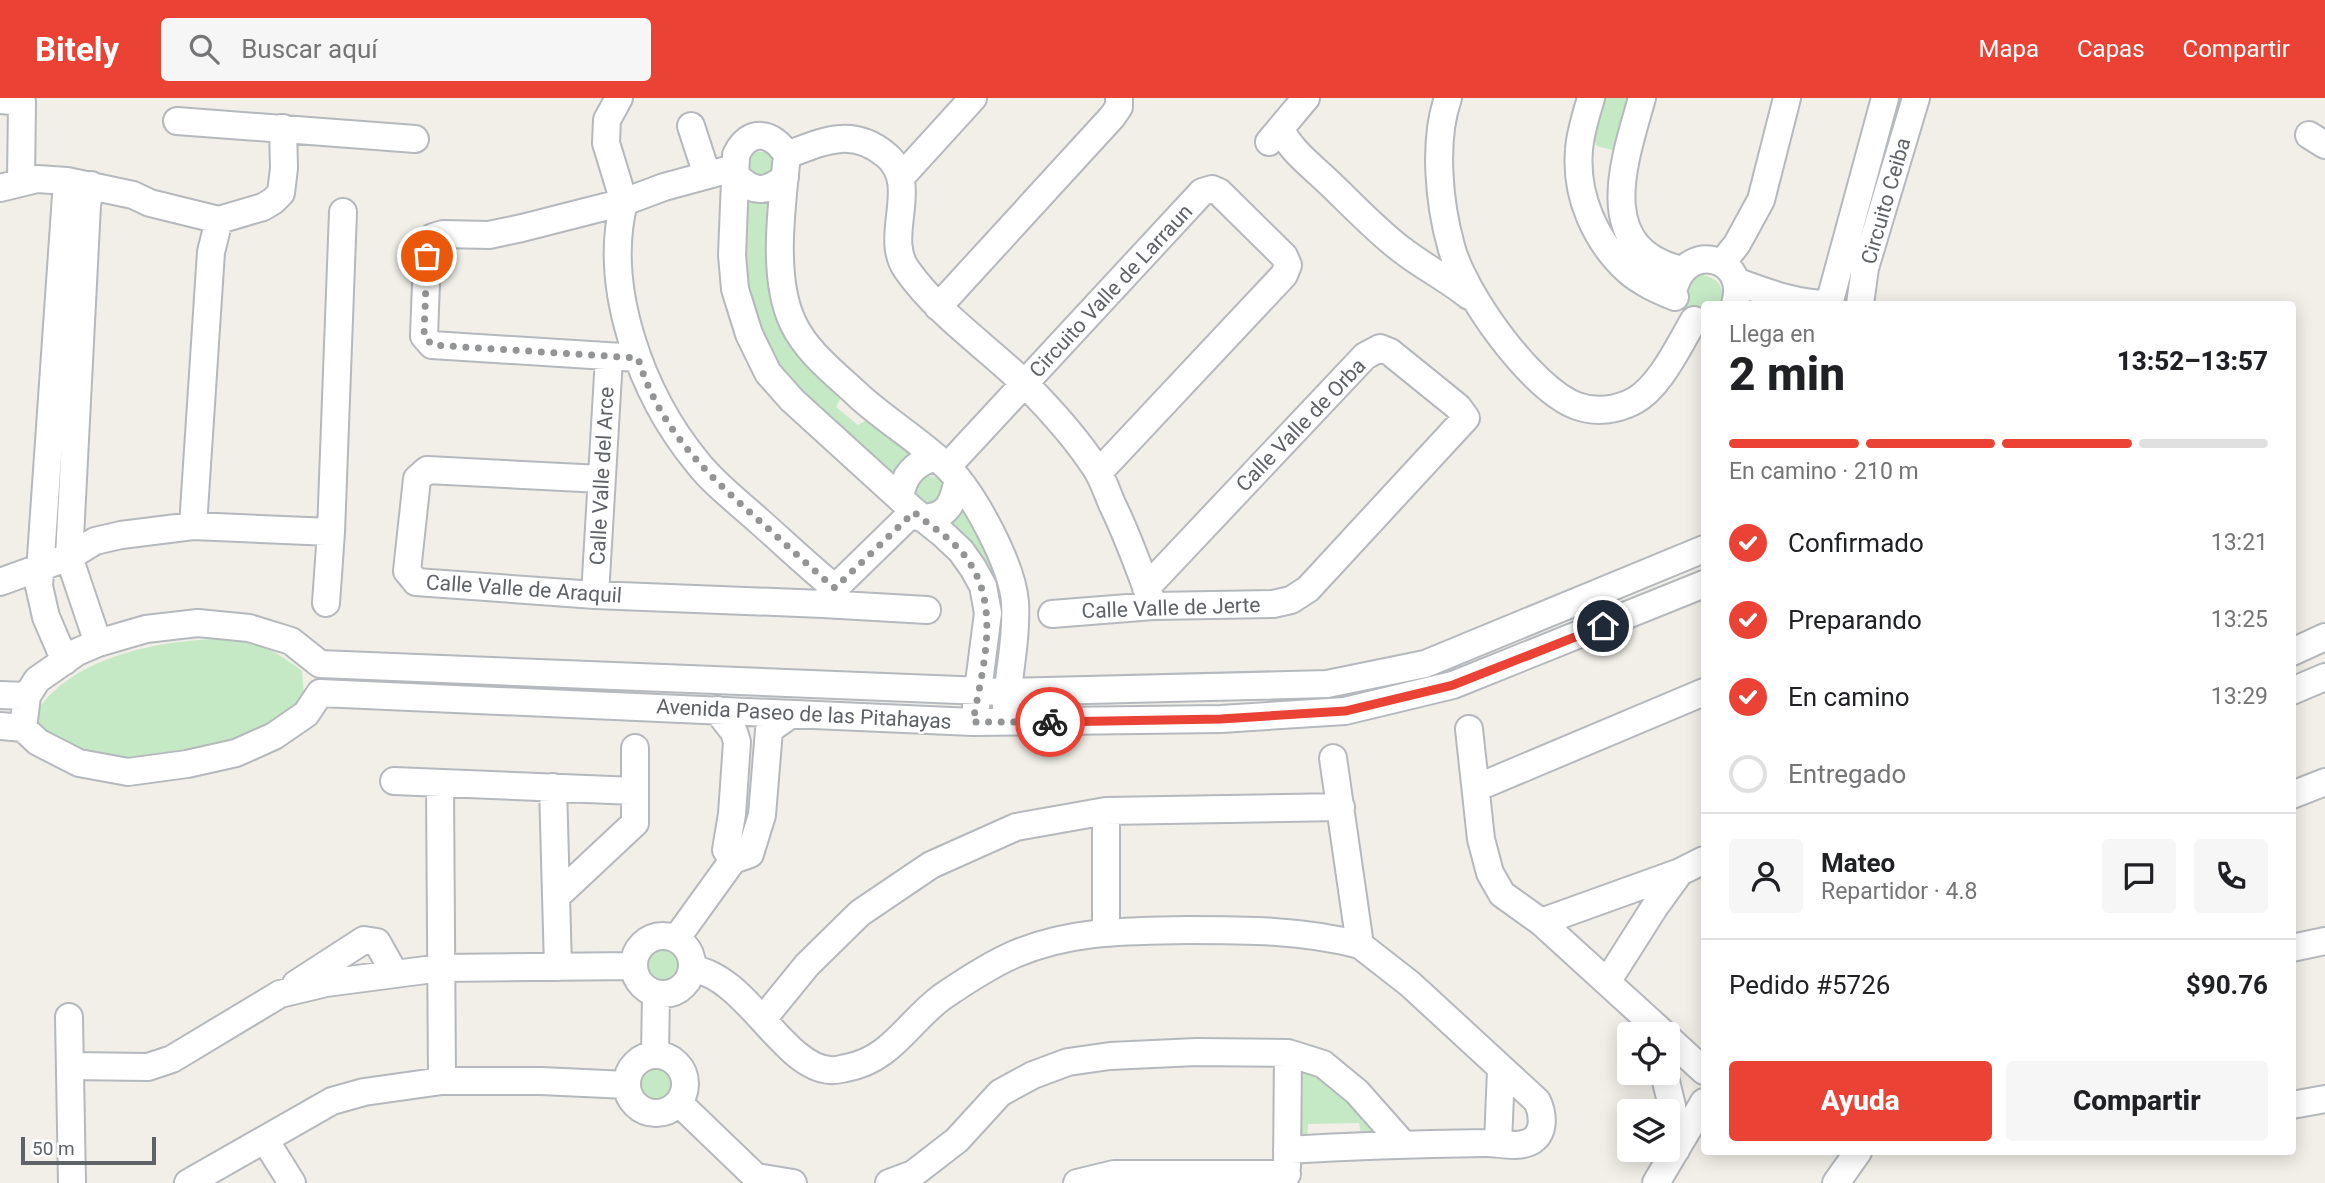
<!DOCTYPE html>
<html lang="es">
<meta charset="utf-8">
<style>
:root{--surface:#fff;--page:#f6f6f6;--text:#202124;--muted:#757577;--line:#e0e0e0;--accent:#ea4335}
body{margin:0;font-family:Roboto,sans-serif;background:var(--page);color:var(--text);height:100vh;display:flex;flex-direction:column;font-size:26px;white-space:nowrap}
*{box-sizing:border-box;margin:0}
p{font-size:23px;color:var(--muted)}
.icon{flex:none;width:38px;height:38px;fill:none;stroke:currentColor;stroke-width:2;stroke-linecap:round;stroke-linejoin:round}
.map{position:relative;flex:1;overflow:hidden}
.side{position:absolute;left:1701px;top:203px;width:595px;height:854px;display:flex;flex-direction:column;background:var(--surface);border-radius:7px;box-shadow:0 4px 18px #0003}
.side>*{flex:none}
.fabs{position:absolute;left:1617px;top:924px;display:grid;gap:14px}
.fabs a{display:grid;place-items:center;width:63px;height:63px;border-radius:7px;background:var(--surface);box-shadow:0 4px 18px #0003;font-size:35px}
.scale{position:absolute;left:21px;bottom:18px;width:135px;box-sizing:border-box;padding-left:7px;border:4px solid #5f6368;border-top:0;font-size:19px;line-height:24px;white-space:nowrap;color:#5f6368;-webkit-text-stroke:5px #fff;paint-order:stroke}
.pin{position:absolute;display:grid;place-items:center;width:60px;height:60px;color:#fff;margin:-30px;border:4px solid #fff;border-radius:50%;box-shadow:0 2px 7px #0007}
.courier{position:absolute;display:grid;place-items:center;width:70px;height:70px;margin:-35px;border:5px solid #ea4335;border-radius:50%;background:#fff;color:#222;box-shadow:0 2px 9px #0007}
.headline em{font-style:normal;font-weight:800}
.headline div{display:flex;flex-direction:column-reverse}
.headline{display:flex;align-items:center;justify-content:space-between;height:119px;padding:0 28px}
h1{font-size:46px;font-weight:800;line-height:52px}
.bar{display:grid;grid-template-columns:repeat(4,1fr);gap:10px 7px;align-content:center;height:84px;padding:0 28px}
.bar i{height:9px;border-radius:5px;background:var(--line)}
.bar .on{background:var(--accent)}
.bar p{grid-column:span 4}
.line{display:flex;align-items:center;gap:18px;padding:0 28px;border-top:2px solid var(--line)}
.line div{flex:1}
.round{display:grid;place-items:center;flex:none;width:74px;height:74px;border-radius:7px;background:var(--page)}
ol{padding:0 28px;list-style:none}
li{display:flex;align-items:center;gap:21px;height:77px}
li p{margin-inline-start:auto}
li .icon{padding:7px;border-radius:50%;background:var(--accent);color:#fff;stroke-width:4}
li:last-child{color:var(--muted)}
li i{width:38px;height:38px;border:4px solid var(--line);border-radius:50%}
.action{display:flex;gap:14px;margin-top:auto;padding:14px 28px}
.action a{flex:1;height:80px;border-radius:7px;background:var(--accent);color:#fff;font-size:28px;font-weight:800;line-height:80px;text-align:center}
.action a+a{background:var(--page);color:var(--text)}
header{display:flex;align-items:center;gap:42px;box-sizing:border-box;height:98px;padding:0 35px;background:var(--accent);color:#fff}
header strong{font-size:33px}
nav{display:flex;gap:38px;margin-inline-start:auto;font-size:24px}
.search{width:490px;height:63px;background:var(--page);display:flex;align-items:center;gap:18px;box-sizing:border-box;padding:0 24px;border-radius:7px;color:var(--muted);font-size:26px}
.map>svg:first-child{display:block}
</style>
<header>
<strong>Bitely</strong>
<div class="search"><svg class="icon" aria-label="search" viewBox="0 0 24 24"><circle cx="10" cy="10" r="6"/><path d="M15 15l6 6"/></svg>Buscar aquí</div>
<nav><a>Mapa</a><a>Capas</a><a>Compartir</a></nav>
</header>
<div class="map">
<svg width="2325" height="1085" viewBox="0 0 2325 1085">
<rect width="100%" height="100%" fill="#f1efe8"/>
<path fill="#c5e8c5" d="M 1602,0 L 1636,0 L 1620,50 L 1612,52 L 1597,48 C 1588,35 1598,14 1602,0 Z
M 756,54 L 766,54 L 775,60 L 775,79 L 747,77 L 748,62 Z
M 772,103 L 772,165 L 843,295 L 836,309 L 858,327 L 870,320 L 916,363 L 894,383 L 778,274 L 744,189 L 746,104 Z
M 1703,177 C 1720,181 1724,190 1722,206 L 1704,206 L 1704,220 L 1691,217 L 1682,206 L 1685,186 L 1696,178 Z
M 927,378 C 937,378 943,382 946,392 L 930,410 L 914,398 C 914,388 916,381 927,378 Z
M 960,410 L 972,425 L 994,470 L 1002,511 L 995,513 L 942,430 Z
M 217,541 C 257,544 271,549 302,573 L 304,598 L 285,618 L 228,644 L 133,660 L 102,658 L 67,650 L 38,628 L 34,618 C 68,560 155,543 217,541 Z
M643 867a18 18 0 1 1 36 0a18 18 0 1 1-36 0Z
M636 987a20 20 0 1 1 40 0a20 20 0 1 1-40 0Z
M 1303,974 L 1324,979 L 1368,1019 L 1373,1030 L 1369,1038 L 1362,1041 L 1359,1025 L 1308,1026 L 1307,1043 L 1298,1036 L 1297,978 Z"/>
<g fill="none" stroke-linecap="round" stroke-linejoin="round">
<g stroke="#b5b8bc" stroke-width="30">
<path id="minor" d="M 619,0 L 607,22 L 606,45 L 624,104
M 1448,0 C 1433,43 1439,105 1451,148 C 1463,195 1531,291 1577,308 C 1596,315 1617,312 1634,303 C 1660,289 1679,247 1694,222
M 1591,0 C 1586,17 1580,35 1579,52 C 1575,97 1595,143 1628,173 C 1642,185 1658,192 1675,199
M 1642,0 C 1624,64 1592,151 1682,172
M 0,2 L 22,4 L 21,84
M 177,23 L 415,41
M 691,28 L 707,77
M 1281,31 C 1289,50 1308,65 1323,79 C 1349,103 1374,131 1402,152 C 1424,169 1448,181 1469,198
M 2309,37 L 2325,47
M 1269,44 L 1306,0
M 787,57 C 773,34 749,29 736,57 L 732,157 L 735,191 L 749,236 L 768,275 L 792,302 L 914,413 L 943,436 L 961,453 L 973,470 L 983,488 L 988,515 L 976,608
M 787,57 C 782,106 771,179 793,225 C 807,255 837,277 860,299 C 888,324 920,343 947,369 C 974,395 1012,467 1015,504 C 1017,538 1009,575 1006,609
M 787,57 C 824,43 852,29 886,57 C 922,87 882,138 907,172 C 939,217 986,248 1025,286 C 1051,312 1077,341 1097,372 C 1103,382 1107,394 1112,406 C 1128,438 1139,471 1152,504
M 734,75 C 751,95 766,96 785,79
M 902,78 L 973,0
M 91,87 L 87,107 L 69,459 L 98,545
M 0,90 L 37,81 L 67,83 L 133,97 L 150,105 L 219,122 L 263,109 L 273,103 L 281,95 L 284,70 L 283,30
M 624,104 C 602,190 642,297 697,364 C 714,386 738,404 759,423 C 784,445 809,469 835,490
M 1722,165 L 1737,146 L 1761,102 L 1787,0
M 1738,184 C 1768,195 1797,206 1830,206
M 1675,187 C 1689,143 1749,160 1735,206
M 1829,206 L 1885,0
M 1860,206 L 1865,170 L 1916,0
M 938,209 L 1112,19 L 1119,9 L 1119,0
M 638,260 L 432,247 L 424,238 L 427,158 L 433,139 L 443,136 L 489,137 L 522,130 L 624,104 L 664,89 L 734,70
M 947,369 L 1202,94 L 1212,91 L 1219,94 L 1284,158 L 1288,167 L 1284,177 L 1099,374
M 601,381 L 427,372 L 417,381 L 407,473 L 416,484 L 595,497 L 823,506 L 927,512
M 900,400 C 903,378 914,365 936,359
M 921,420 C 949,419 953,405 958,381
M 193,428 L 211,154 L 219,122
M 0,484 L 69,459 L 95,443 L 121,437 L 193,428 L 331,434
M 595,497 L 609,260
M 824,504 L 835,490 L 914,413
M 326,505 L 331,434 L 343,114
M 1052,516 L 1153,508 L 1273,506 L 1291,502 L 1308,491 L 1466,320 L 1458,309 L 1390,254 L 1380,250 L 1365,258 L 1146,490
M 2292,554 L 2325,539
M 65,563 L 46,519 L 39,488 L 67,83
M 2292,593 L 2325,579
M 320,595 L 973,624 L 1221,621 L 1345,613 L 1453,587 L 1704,486
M 0,597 L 27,598
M 717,612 L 734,634 L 737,644 L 732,716 L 726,752 L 733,762
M 0,628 L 23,630 L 38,644 L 79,665 L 128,674 L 187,666 L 236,655 L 274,638 L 306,616 L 320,595
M 23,630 L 27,598 L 37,582 L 77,554 L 98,545 L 146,531 L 198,525 L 249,530 L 291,543 L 320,566 L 1008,594 L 1327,586 L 1425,566 L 1704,451
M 1469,631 L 1481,741 L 1490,775 L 1502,796 L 1541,824 L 1664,936
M 394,683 L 635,693
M 440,685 L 442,983
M 553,689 L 558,869
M 1476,690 L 1704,594
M 2292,697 L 2325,684
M 1106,713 L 1106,833
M 557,798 L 635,725 L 635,650
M 1541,824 L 1680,774 L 1704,762
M634 867a29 29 0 1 1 58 0a29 29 0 1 1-58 0Z
M 676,841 L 733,762 L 750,756 L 762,717 L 769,632 L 790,617
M 2292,850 L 2325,843
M 693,871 C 747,879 783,969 830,972 C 835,973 841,971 846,970 C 891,962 908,924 942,899 C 961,886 994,865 1015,856 C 1071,832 1127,833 1187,832 C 1245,832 1303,832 1360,847
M 1607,884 L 1654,810 L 1680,774
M 296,886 L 364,842 L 377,844 L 395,876
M 69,919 L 72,1085
M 763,921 L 807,867 L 860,815 L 931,767 L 1016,729 L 1106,713 L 1341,709
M 1668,940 L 1704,973
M 655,957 L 656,896
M627 986a29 29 0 1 1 58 0a29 29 0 1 1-58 0Z
M 70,968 L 148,969 L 172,961 L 280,896 L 326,885 L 441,870 L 634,868
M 1664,975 L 1672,1008 L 1676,1052
M 679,1005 L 756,1079 L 757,1085
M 2292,1007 L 2325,1001
M 265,1042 L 292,1085
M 1498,1045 L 1501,972
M 1287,1052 C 1353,1048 1419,1046 1486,1045 C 1501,1045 1520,1051 1533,1042 C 1545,1033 1543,1015 1537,1003 L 1410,886 L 1360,847 L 1333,660
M 1287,1069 L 1288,955
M 756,1079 L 793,1085
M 188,1085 L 332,1003 L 364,994 L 442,983 L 541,983 L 627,987
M 889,1085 L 913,1076 L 957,1042 L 1000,995 L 1033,977 L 1068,964 L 1110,958 L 1196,954 L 1288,955 L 1323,966 L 1357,994 L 1403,1046
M 1077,1085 L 1114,1076 L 1287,1076
M 1656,1085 L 1704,1004
M 1836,1085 L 1858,1054"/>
</g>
<use href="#minor" stroke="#fff" stroke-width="26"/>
</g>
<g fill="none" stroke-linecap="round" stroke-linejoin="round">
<path stroke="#929495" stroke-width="7" stroke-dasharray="0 12.6" d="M 427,158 L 424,238 L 432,247 L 638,260 C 660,335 715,384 771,433 C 792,452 813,472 835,490 L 914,414 C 929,427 946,437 960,452 C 1004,502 983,566 973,624 L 1050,624"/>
<path stroke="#ea4335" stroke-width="9" d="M 1050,624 L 1221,621 L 1345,613 L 1453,587 L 1603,528"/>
</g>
<g text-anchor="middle" stroke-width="5" stroke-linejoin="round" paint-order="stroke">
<g font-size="21" fill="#5f6368" stroke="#fff">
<text transform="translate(1886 103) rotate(-74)" y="7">Circuito Ceiba</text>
<text transform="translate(1111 193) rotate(-47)" y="7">Circuito Valle de Larraun</text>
<text transform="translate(1301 327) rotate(-46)" y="7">Calle Valle de Orba</text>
<text transform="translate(602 378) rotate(-87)" y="7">Calle Valle del Arce</text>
<text transform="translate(524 491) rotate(4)" y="7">Calle Valle de Araquil</text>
<text transform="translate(1171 510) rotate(-2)" y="7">Calle Valle de Jerte</text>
<text transform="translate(804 616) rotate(3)" y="7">Avenida Paseo de las Pitahayas</text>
</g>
</g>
</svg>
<div class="fabs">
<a><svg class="icon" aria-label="locate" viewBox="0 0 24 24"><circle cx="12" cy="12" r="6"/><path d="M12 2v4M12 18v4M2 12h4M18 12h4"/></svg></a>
<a><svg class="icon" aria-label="layers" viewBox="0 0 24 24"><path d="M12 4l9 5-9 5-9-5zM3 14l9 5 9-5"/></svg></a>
</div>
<div class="scale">50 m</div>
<div class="pin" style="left:427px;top:158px;background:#ea580c"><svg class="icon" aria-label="bag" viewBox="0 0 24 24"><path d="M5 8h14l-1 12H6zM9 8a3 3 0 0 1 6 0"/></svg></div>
<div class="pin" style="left:1603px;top:528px;background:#1f2937"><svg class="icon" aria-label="home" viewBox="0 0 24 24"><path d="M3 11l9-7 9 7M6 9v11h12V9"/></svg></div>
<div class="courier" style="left:1050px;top:624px"><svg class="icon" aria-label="bike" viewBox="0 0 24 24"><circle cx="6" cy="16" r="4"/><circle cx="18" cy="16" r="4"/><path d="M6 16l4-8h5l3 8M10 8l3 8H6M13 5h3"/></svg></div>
<section class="side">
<div class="headline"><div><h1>2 min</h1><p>Llega en</p></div><em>13:52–13:57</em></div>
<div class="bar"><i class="on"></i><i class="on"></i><i class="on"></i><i></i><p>En camino · 210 m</p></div>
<ol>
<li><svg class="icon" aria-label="check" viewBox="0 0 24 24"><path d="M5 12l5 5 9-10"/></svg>Confirmado<p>13:21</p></li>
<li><svg class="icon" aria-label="check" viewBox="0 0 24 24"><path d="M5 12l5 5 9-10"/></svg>Preparando<p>13:25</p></li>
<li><svg class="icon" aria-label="check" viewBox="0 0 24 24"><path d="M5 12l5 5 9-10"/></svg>En camino<p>13:29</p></li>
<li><i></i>Entregado</li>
</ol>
<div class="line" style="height:126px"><a class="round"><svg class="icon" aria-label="person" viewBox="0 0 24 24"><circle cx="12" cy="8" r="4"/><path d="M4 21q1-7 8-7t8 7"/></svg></a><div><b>Mateo</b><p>Repartidor · 4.8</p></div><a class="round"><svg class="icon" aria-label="chat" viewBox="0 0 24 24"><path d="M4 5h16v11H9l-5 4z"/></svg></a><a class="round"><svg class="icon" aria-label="phone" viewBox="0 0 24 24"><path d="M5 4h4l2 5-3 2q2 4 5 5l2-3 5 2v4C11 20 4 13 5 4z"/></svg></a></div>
<div class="line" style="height:91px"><div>Pedido #5726</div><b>$90.76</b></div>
<div class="action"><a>Ayuda</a><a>Compartir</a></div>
</section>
</div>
